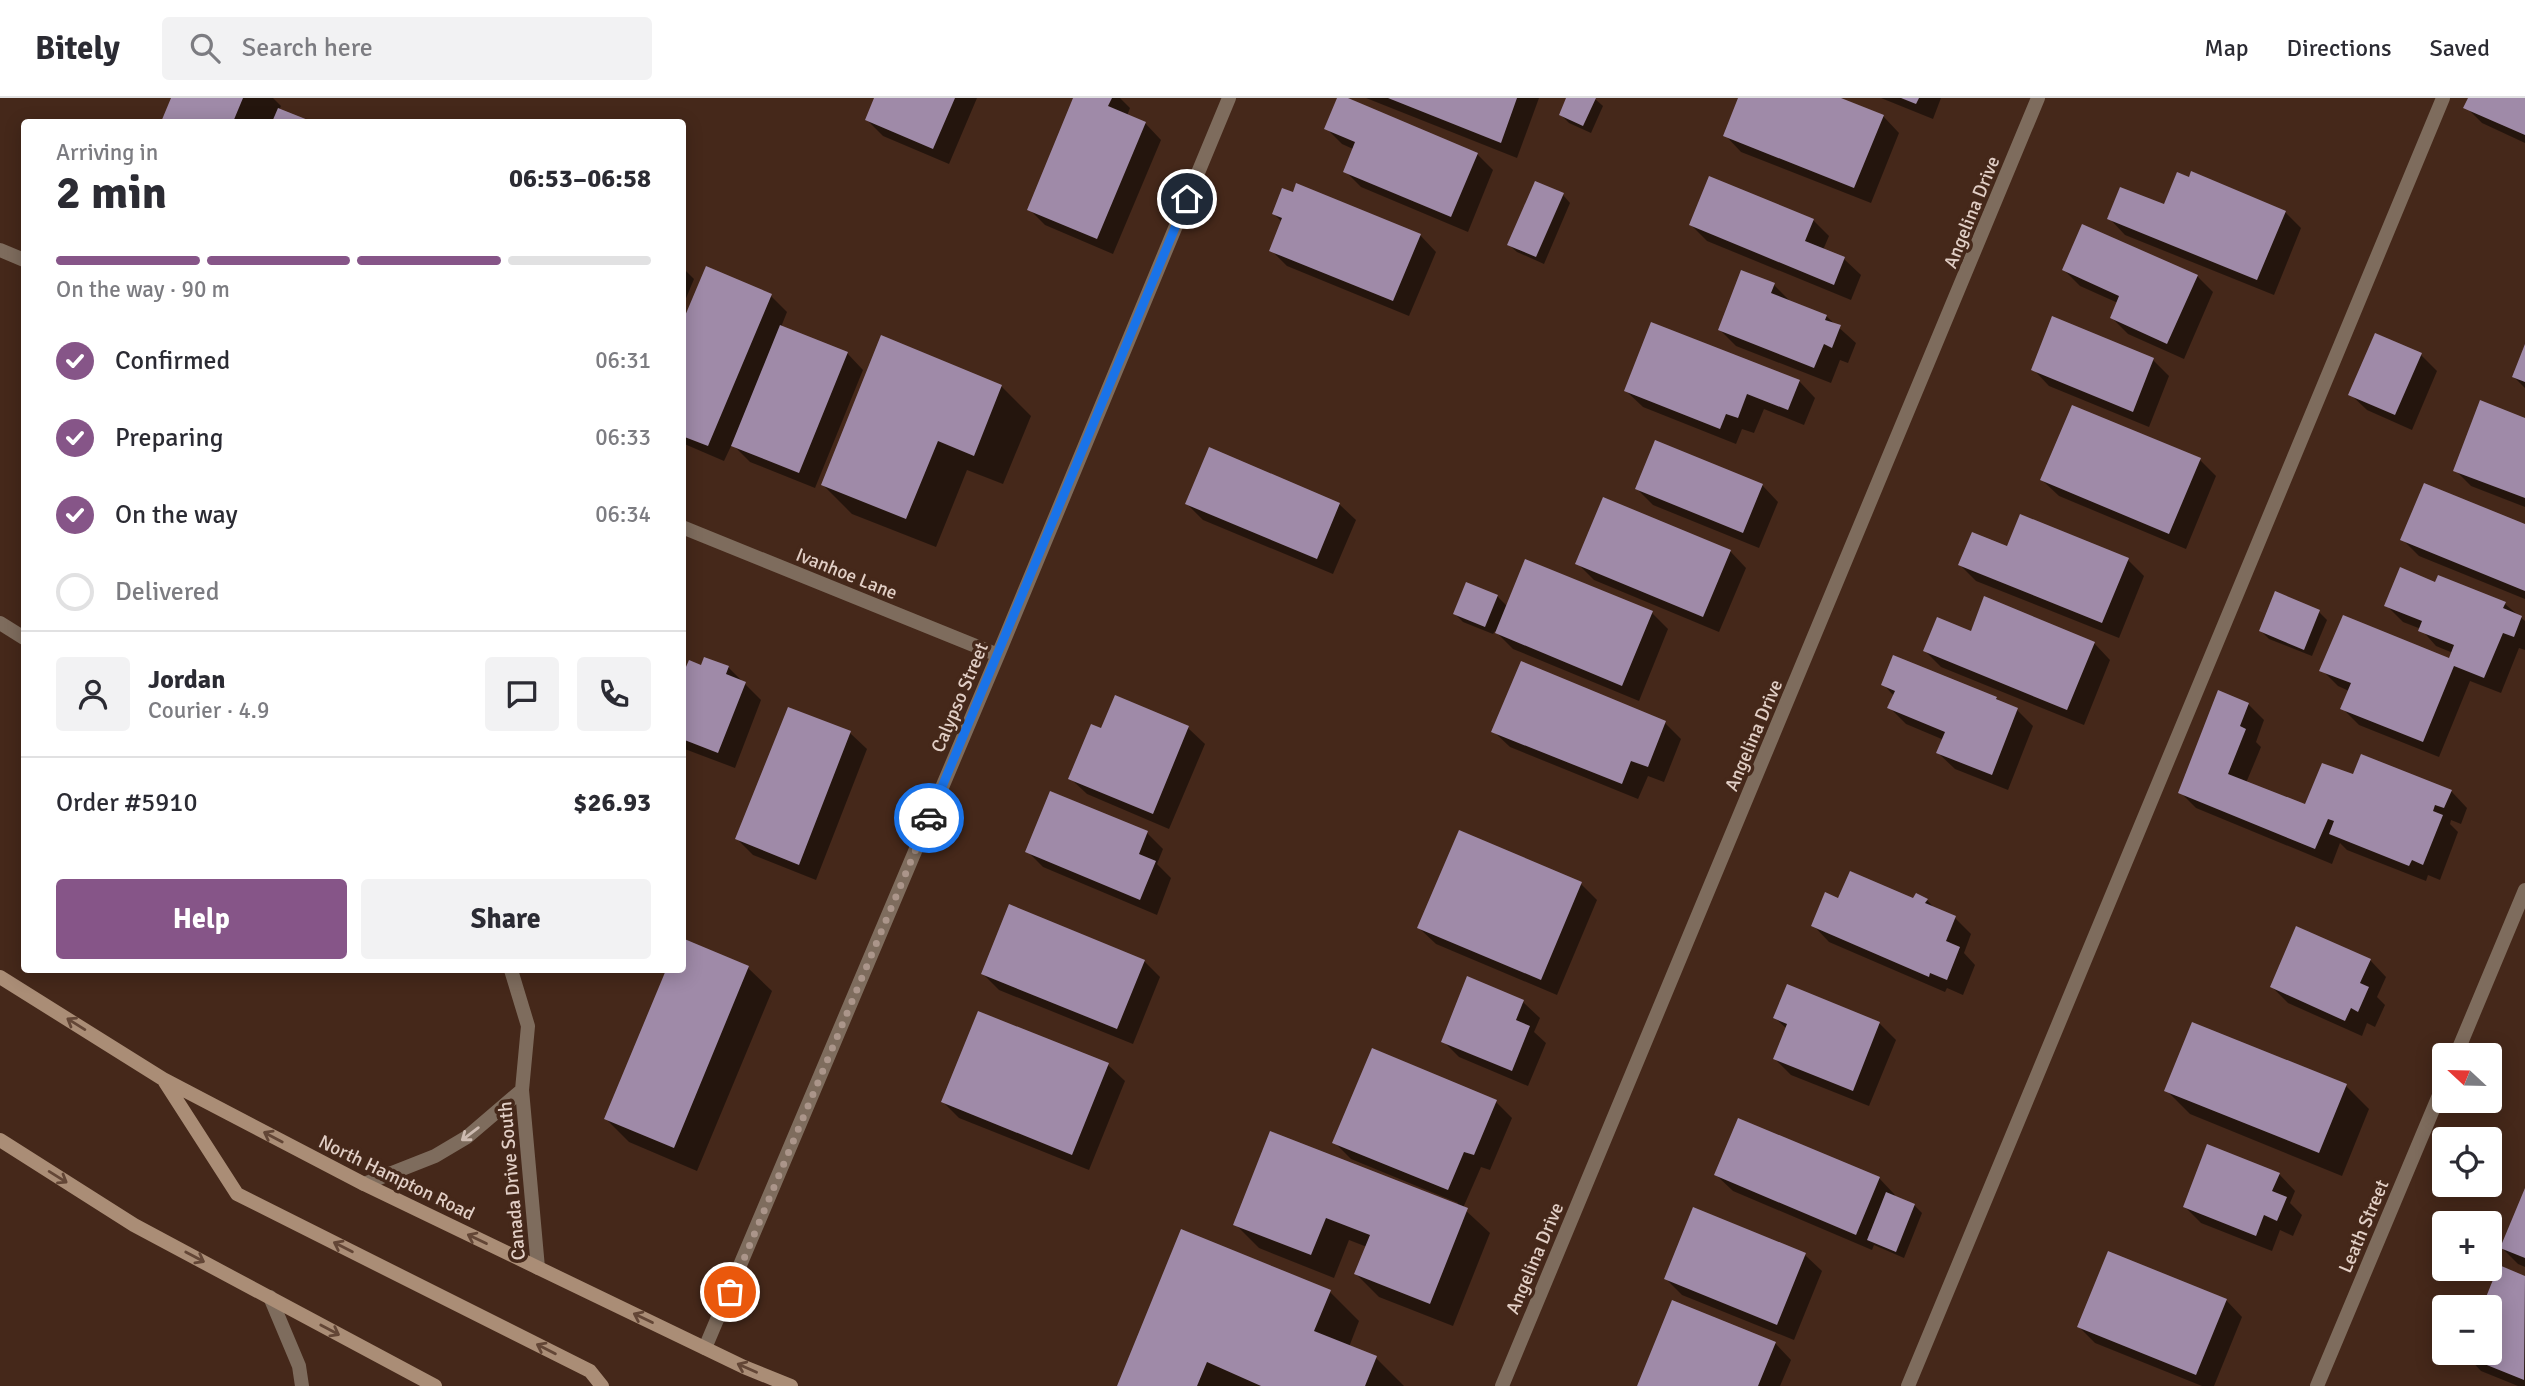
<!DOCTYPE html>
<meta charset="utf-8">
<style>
:root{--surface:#fff;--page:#f2f2f3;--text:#2b2b33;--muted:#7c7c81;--line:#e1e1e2;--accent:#865588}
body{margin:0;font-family:Signika,sans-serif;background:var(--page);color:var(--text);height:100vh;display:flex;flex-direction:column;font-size:26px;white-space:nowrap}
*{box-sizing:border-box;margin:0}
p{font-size:23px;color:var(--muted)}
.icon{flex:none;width:38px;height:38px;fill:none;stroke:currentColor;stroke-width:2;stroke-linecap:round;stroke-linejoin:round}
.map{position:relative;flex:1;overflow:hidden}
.side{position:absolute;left:21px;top:21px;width:665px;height:854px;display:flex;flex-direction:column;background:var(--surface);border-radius:7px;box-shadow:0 4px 18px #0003}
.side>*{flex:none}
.needle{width:46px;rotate:292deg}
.buttons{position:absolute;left:2432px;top:945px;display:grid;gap:14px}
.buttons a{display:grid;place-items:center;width:70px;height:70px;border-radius:7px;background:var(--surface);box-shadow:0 4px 18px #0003;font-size:35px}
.pin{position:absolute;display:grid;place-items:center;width:60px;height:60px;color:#fff;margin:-30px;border:4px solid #fff;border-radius:50%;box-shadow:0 2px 7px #0007}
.courier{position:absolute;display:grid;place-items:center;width:70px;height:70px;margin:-35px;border:5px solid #1a73e8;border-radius:50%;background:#fff;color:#222;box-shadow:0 2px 9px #0007}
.head em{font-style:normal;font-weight:800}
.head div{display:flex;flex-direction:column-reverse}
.head{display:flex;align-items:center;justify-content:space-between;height:119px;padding:0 35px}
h1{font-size:46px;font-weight:800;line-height:52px}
.bar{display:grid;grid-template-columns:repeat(4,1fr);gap:10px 7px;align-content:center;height:84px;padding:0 35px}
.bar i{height:9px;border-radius:5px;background:var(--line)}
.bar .on{background:var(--accent)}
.bar p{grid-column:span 4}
.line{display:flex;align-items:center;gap:18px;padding:0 35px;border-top:2px solid var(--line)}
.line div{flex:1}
.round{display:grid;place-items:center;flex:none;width:74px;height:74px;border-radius:7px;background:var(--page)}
ol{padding:0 35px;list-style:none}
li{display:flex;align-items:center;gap:21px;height:77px}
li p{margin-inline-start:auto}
li .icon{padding:7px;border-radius:50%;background:var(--accent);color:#fff;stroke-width:4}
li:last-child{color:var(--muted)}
li i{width:38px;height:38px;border:4px solid var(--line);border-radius:50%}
.action{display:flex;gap:14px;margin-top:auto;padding:14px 35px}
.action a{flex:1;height:80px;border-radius:7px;background:var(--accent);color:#fff;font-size:28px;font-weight:800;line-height:80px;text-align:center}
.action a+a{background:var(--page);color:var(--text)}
header{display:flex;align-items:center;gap:42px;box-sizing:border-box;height:98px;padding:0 35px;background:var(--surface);border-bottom:2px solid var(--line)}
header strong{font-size:33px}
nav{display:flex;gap:38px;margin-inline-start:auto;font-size:24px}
.search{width:490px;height:63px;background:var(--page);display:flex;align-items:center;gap:18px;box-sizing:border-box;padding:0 24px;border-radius:7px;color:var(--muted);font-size:26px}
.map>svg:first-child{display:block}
</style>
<header>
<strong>Bitely</strong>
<div class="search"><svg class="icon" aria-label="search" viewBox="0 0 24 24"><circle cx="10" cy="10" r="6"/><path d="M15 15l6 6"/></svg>Search here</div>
<nav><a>Map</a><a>Directions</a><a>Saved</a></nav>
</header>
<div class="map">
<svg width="2525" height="1288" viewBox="0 0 2525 1288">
<rect width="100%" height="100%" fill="#45281a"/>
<path fill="#0007" d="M 173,0 L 273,0 L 281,8 L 279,12 L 309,24 L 163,24 Z
M 876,0 L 977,0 L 949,66 L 883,38 L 867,22 Z
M 1075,0 L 1120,0 L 1130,10 L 1127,18 L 1145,25 L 1161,42 L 1113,156 L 1045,127 L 1029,111 Z
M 1339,0 L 1344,0 L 1477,56 L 1493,72 L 1468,134 L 1361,89 L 1345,73 L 1353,51 L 1342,46 L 1326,30 Z
M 1366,0 L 1539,0 L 1517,60 Z
M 1568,0 L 1594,0 L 1603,8 L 1591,35 L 1569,25 L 1561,17 Z
M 1740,0 L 1837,0 L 1883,18 L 1899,35 L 1871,105 L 1741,54 L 1725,37 Z
M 1881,0 L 1941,0 L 1933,21 Z
M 2470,0 L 2525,0 L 2525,45 L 2482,25 L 2466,9 Z
M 1563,97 L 1570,105 L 1544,166 L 1517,154 L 1509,147 Z
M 2165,108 L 2285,114 L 2301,130 L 2274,197 L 2125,137 L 2109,120 Z
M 1274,116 L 1420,137 L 1436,154 L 1409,218 L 1287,168 L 1271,152 L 1282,124 Z
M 1813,122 L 1829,138 L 1823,152 L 1844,161 L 1861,177 L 1851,202 L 1707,143 L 1691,127 Z
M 682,169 L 694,181 L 682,210 Z
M 2064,172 L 2197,178 L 2213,194 L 2184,261 L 2128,236 L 2112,220 L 2118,205 L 2080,188 Z
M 1774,187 L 1790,203 L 1826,218 L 1856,245 L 1848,265 L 1840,262 L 1831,285 L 1736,248 L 1720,232 Z
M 771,198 L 787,214 L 781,229 L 847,255 L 863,272 L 815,390 L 750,364 L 732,346 L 724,363 L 682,345 L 682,229 Z
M 2525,251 L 2525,290 L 2514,279 Z
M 2421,257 L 2437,273 L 2412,332 L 2367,312 L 2350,296 Z
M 2153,262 L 2169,278 L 2149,329 L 2049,288 L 2033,271 Z
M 1799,283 L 1815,300 L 1804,327 L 1764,311 L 1754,335 L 1742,331 L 1736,346 L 1643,309 L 1626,293 Z
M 1001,288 L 1031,318 L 1003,386 L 967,372 L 936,449 L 852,416 L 823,387 Z
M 2525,321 L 2525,409 L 2471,388 L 2455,372 Z
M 2200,362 L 2216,378 L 2186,451 L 2059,398 L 2042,382 Z
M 1762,387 L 1778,404 L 1759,450 L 1653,407 L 1637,391 Z
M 1187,406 L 1339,406 L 1356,422 L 1333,476 L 1203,422 Z
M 2525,428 L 2525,501 L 2419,458 L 2402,441 Z
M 1730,453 L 1746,470 L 1719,534 L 1594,482 L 1577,465 Z
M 2128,462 L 2144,478 L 2119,540 L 1976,483 L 1960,467 Z
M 1467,486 L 1497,498 L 1507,508 L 1652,515 L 1668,531 L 1639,603 L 1513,551 L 1495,533 L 1493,536 L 1463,524 L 1455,516 Z
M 2436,486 L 2505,506 L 2525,523 L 2525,552 L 2519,550 L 2501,595 L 2470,583 L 2439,659 L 2359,627 L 2342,610 L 2349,593 L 2338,588 L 2322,572 L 2450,562 L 2453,555 L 2436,548 L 2421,531 L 2403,524 L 2387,508 Z
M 2319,514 L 2327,522 L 2312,558 L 2269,541 L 2261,533 Z
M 2094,545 L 2110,562 L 2084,627 L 1941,569 L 1925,553 Z
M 1894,560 L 1996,600 L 2002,605 L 2017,612 L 2033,628 L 2008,692 L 1955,671 L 1938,655 L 1944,642 L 1906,626 L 1890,610 L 1894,598 L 1883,586 Z
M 702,569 L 728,569 L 761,602 L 735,670 L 682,650 L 682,583 Z
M 1116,599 L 1188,630 L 1205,646 L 1169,731 L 1087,696 L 1070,680 L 1102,632 Z
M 2248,606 L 2264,622 L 2256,644 L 2261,649 L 2246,685 L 2306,709 L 2451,693 L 2467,710 L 2461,726 L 2451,722 L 2450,726 L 2458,734 L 2440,782 L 2428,777 L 2426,783 L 2347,752 L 2340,745 L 2332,766 L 2196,710 L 2180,694 Z
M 789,611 L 850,635 L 867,651 L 816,782 L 753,757 L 737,741 Z
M 1665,625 L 1681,641 L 1664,684 L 1648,678 L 1638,701 L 1510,649 L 1493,633 Z
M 1147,735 L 1163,751 L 1157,766 L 1171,780 L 1157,817 L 1043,769 L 1027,753 Z
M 1581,786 L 1597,802 L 1557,897 L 1436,846 L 1419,830 Z
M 1927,802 L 1936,812 L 1955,820 L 1971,836 L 1964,855 L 1975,867 L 1963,897 L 1947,890 L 1945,894 L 1829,844 L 1813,827 L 1839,803 Z
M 2370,862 L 2386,879 L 2377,899 L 2385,907 L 2375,929 L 2367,925 L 2362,938 L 2288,905 L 2272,889 Z
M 1144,863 L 1160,879 L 1133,946 L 999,892 L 983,876 Z
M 748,870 L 772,893 L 697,1073 L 629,1044 L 606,1021 L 668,872 Z
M 1468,881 L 1523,904 L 1540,920 L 1534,934 L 1546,945 L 1528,988 L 1459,959 L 1443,943 Z
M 1788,889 L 1880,926 L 1896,942 L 1869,1008 L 1791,977 L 1775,961 L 1787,931 L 1775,920 Z
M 979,915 L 1108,967 L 1125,983 L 1089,1072 L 959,1020 L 943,1004 Z
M 2346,988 L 2369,1011 L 2342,1078 L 2190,1016 L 2166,992 Z
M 1496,1004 L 1512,1020 L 1490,1072 L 1481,1069 L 1463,1110 L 1490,1135 L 1453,1228 L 1379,1199 L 1356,1176 L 1367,1149 L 1349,1142 L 1334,1180 L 1259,1150 L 1235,1126 L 1457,1108 L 1458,1105 L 1351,1061 L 1334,1044 Z
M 2279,1076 L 2295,1093 L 2290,1105 L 2302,1117 L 2293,1138 L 2280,1132 L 2272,1153 L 2201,1125 L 2185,1109 Z
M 1716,1077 L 1879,1080 L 1895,1097 L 1894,1099 L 1914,1107 L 1922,1115 L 1904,1160 L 1874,1147 L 1872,1152 L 1733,1093 Z
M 2525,1095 L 2525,1169 L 2518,1166 L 2502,1150 Z
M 1805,1157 L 1822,1173 L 1794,1242 L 1682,1197 L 1666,1181 Z
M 2500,1170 L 2525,1180 L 2525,1288 L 2518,1288 L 2481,1273 L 2465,1256 L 2490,1255 L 2490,1209 L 2484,1209 Z
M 1330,1194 L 1359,1223 L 1349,1249 L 1376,1260 L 1404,1288 L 1119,1288 Z
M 2226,1202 L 2242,1219 L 2214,1288 L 2202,1288 L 2095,1245 L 2079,1229 Z
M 1775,1245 L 1791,1262 L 1780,1288 L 1639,1288 Z"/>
<path fill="#9f8aa8" d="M 171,0 L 243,0 L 233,24 L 161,24 Z
M 874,0 L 955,0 L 933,51 L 865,22 Z
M 1073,0 L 1112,0 L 1108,8 L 1146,24 L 1097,141 L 1027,112 Z
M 1337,0 L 1348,0 L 1478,55 L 1451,119 L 1343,74 L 1355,44 L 1324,31 Z
M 1388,0 L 1517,0 L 1501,45 Z
M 1566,0 L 1596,0 L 1583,28 L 1559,17 Z
M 1738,0 L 1841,0 L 1884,17 L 1854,90 L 1723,38 Z
M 1901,0 L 1919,0 L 1916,6 Z
M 2468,0 L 2525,0 L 2525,37 L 2463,10 Z
M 278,10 L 313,24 L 272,24 Z
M 2191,73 L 2286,113 L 2257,182 L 2107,121 L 2120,89 L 2164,106 L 2177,74 L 2189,79 Z
M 1709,78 L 1814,121 L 1805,143 L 1845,159 L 1834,187 L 1689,127 Z
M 1535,83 L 1564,95 L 1536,159 L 1507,147 Z
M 1296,85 L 1421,136 L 1393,203 L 1269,153 L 1282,120 L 1272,116 L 1282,90 L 1293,94 Z
M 2082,126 L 2198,177 L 2167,246 L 2110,220 L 2119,198 L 2062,172 Z
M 706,168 L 772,196 L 708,348 L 682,338 L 682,225 Z
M 1741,172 L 1775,185 L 1771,195 L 1827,217 L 1825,222 L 1841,227 L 1832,250 L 1824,246 L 1814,270 L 1718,232 Z
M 2052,218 L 2154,260 L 2133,314 L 2031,272 Z
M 1651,224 L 1800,282 L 1788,312 L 1747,296 L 1738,320 L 1726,316 L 1720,331 L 1624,293 Z
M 780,227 L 848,254 L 799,375 L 731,348 Z
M 2375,235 L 2422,255 L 2395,317 L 2348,297 Z
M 881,237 L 1002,287 L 974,358 L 938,343 L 906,421 L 821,387 Z
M 2525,246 L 2525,284 L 2512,279 Z
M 2480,302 L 2525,320 L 2525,400 L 2453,373 Z
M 2072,307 L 2201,360 L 2169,436 L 2040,382 Z
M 1655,342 L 1763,386 L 1743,435 L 1635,391 Z
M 1209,349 L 1340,405 L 1317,461 L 1185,406 Z
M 2424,385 L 2525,426 L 2525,493 L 2400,442 Z
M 1603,399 L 1731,452 L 1703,519 L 1575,466 Z
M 2020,416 L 2129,460 L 2102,525 L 1958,467 L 1972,434 L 2007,448 Z
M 1525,461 L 1653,513 L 1622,588 L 1495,535 Z
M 2400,469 L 2435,484 L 2438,477 L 2506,504 L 2503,510 L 2522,518 L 2514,539 L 2503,535 L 2484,580 L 2454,568 L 2423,644 L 2340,611 L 2351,585 L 2319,573 L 2343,517 L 2449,560 L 2454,547 L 2418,533 L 2422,523 L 2384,508 Z
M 1466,484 L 1498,497 L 1485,529 L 1453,516 Z
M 2275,493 L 2320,512 L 2304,552 L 2259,533 Z
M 1984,498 L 2095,544 L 2067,612 L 1923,553 L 1937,519 L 1971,533 Z
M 1893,557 L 1997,599 L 1996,601 L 2018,610 L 1992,677 L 1936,655 L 1945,634 L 1887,610 L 1895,593 L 1881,587 Z
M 704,559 L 729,568 L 726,576 L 746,584 L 718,655 L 682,641 L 682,578 L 689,562 L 701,567 Z
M 1521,563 L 1666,623 L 1648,669 L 1631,663 L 1622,686 L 1491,634 Z
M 2218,592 L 2249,605 L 2240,628 L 2246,631 L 2228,676 L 2305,706 L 2322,665 L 2353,676 L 2361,656 L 2452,692 L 2444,710 L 2435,707 L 2433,713 L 2443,717 L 2423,767 L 2412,762 L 2409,768 L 2329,736 L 2334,723 L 2328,721 L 2315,751 L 2178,695 Z
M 1115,597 L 1189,628 L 1153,716 L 1068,681 L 1091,626 L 1101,630 Z
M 788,609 L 851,633 L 799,767 L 735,741 Z
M 1050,693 L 1148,733 L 1139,756 L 1156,763 L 1140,802 L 1025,754 Z
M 1459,732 L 1582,784 L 1541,882 L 1417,830 Z
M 1850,773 L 1913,800 L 1916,795 L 1928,801 L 1925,805 L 1956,818 L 1946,843 L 1960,849 L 1947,882 L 1930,875 L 1929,879 L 1811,828 L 1825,794 L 1838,800 Z
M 1009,806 L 1145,862 L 1117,931 L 981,876 Z
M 2296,828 L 2371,861 L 2360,885 L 2369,889 L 2358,914 L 2351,910 L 2345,923 L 2270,889 Z
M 682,840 L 749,868 L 674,1050 L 604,1021 L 666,872 L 682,872 Z
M 1467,878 L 1524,902 L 1516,922 L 1530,928 L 1512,973 L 1441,944 Z
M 1787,886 L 1880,924 L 1853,993 L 1773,961 L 1787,926 L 1773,920 Z
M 978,913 L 1109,965 L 1072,1057 L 941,1004 Z
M 2192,924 L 2347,986 L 2319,1055 L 2164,993 Z
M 1372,950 L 1497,1002 L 1474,1057 L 1464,1054 L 1448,1092 L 1332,1045 Z
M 1738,1020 L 1880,1079 L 1856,1137 L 1714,1077 Z
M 1270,1033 L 1468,1110 L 1430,1206 L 1354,1176 L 1370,1137 L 1326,1120 L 1311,1157 L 1233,1127 Z
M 2207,1046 L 2280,1075 L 2272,1093 L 2287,1099 L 2277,1123 L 2264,1117 L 2256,1138 L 2183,1109 Z
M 2525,1090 L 2525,1160 L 2500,1150 Z
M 1886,1094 L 1915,1106 L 1896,1154 L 1867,1142 Z
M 1693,1109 L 1806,1155 L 1777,1227 L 1664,1181 Z
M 1181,1131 L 1331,1192 L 1314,1233 L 1377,1258 L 1365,1288 L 1261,1288 L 1207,1264 L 1197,1288 L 1117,1288 Z
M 2108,1153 L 2227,1201 L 2196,1277 L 2077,1229 Z
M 2499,1167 L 2525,1178 L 2524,1282 L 2462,1257 L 2463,1255 L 2490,1255 L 2490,1209 L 2482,1209 Z
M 1672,1202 L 1776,1244 L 1758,1288 L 1637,1288 Z"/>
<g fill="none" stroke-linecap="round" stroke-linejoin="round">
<path stroke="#7e6c5d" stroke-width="14" d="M 1908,1288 L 2443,0"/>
<path stroke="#7e6c5d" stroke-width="14" d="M 0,152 L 24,162
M 682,429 L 998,557
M 2456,957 L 2525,792
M 705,1250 L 998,557 L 1229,0
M 1502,1288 L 2038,0
M 2317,1288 L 2445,983"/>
<path stroke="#7e6c5d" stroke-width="14" d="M 0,525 L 24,540
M 511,872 L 528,928 L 522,992 L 538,1170
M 364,1086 L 435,1058 L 467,1039 L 522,992
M 270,1199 L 299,1268 L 302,1288"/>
<path stroke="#aa8d76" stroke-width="14" d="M 0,879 L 163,981 L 364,1086 L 744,1269 L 791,1288
M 165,984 L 237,1096 L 590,1273 L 602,1288
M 0,1042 L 134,1127 L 435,1288"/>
</g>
<defs><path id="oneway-shaft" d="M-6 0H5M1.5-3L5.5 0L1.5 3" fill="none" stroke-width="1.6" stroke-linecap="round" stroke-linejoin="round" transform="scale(1.75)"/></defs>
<g stroke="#634636">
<use href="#oneway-shaft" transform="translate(76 926) rotate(-148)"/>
<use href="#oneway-shaft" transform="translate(273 1039) rotate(-152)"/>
<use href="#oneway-shaft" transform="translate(58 1079) rotate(32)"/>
<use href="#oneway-shaft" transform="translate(477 1141) rotate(-154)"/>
<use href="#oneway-shaft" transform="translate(343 1149) rotate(-153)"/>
<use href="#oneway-shaft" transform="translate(195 1159) rotate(28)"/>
<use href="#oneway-shaft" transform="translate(643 1220) rotate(-154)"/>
<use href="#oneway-shaft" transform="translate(330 1232) rotate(28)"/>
<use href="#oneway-shaft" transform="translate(546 1251) rotate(-153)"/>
<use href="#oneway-shaft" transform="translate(747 1270) rotate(-156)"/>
</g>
<use stroke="#cebbb1" href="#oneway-shaft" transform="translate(470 1036) rotate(143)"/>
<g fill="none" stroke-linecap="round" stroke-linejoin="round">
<path stroke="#ab958a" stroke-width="7" stroke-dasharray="0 12.6" d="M 730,1194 L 929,720"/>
<path stroke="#1a73e8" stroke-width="9" d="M 929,720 L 1187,101"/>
</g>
<g text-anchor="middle" stroke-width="7" stroke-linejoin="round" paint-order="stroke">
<g font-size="19" fill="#e2cfc6" stroke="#45281a">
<text transform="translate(1971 114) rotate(-68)" y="7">Angelina Drive</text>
<text transform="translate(847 475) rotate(22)" y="7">Ivanhoe Lane</text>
<text transform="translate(959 599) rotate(-67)" y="7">Calypso Street</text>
<text transform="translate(1753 637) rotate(-67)" y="7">Angelina Drive</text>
<text transform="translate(397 1079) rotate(26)" y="7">North Hampton Road</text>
<text transform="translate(511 1083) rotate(-95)" y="7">Canada Drive South</text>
<text transform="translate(2363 1128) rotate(-67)" y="7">Leath Street</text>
<text transform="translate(1534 1160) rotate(-67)" y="7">Angelina Drive</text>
</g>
</g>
</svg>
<div class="buttons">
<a><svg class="needle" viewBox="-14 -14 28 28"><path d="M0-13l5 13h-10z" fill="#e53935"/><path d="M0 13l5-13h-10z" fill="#7c7c81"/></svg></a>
<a><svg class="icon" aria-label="locate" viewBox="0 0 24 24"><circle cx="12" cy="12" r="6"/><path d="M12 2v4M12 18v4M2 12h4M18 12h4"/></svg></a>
<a>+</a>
<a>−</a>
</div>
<div class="pin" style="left:730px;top:1194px;background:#ea580c"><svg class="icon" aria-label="bag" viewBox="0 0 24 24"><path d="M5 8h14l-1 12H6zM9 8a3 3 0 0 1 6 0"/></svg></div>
<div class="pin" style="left:1187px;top:101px;background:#1f2937"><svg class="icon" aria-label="home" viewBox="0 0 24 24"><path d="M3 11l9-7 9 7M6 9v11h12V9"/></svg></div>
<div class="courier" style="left:929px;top:720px"><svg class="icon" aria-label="car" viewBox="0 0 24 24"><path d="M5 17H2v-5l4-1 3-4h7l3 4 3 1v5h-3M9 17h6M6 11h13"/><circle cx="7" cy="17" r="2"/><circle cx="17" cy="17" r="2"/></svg></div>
<section class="side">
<div class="head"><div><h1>2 min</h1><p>Arriving in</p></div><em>06:53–06:58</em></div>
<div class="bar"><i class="on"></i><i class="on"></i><i class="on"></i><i></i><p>On the way · 90 m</p></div>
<ol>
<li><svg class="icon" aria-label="check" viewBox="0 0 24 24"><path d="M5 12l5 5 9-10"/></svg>Confirmed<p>06:31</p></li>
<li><svg class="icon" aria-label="check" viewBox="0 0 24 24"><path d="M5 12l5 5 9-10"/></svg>Preparing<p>06:33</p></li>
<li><svg class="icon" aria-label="check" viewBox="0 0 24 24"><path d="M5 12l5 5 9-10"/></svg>On the way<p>06:34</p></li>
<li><i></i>Delivered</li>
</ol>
<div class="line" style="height:126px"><a class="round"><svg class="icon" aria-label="person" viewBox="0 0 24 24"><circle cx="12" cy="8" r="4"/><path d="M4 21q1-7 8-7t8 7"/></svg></a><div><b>Jordan</b><p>Courier · 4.9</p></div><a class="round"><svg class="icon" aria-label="chat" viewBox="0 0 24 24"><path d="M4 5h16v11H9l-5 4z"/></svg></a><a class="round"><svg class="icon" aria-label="phone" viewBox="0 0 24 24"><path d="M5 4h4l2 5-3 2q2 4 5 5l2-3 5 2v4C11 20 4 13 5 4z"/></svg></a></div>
<div class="line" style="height:91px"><div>Order #5910</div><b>$26.93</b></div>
<div class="action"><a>Help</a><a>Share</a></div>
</section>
</div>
